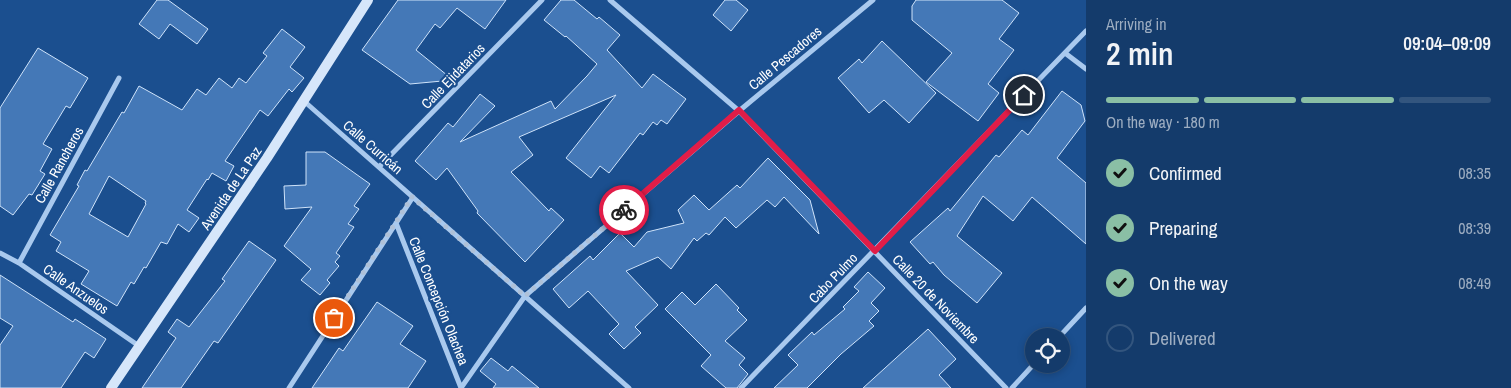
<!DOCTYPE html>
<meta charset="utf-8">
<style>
:root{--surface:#143b6b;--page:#1d4271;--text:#f1f3f6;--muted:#9dadc1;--line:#33557e;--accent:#8abfa5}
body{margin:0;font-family:"Archivo Narrow",sans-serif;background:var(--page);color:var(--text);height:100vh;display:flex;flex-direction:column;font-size:19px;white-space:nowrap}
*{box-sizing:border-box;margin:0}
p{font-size:16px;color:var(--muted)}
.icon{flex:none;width:28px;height:28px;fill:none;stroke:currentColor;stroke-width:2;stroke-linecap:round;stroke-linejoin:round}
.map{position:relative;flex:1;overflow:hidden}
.drawer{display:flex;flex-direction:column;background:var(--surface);width:425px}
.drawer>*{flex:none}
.tools{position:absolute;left:1025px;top:328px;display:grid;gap:10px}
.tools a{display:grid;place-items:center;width:45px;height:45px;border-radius:50%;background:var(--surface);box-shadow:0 2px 8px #0003,0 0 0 1px var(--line);font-size:25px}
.pin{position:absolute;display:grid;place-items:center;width:42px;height:42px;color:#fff;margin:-21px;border:2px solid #fff;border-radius:50%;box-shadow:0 1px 5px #0007}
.courier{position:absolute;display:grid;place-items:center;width:50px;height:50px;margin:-25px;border:4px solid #e11d48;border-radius:50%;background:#fff;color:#222;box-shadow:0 1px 6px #0007}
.headline em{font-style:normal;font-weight:600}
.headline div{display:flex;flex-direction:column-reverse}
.headline{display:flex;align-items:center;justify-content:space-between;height:85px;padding:0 20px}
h1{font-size:32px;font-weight:600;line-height:38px}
.bar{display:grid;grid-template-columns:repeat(4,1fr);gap:8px 5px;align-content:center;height:60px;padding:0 20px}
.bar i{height:6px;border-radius:4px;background:var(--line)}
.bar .active{background:var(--accent)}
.bar p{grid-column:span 4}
ol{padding:0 20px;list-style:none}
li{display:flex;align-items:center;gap:15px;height:55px}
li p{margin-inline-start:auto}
li .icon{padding:5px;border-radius:50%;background:var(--accent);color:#111;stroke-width:4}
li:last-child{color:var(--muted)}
li i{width:28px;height:28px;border:2px solid var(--line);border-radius:50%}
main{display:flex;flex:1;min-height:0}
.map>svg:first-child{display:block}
</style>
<main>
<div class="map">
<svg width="1086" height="388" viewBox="0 0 1086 388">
<rect width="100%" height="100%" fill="#1b4f8f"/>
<path fill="#4478b7" stroke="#cfe3fa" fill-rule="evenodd" d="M 157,0 L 168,0 L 208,29 L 197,44 L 170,24 L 159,39 L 139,24 Z
M 398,0 L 506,0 L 485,29 L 457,8 L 440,28 L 435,24 L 416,50 L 453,80 L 410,84 L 362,50 Z
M 561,0 L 574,0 L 597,19 L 599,17 L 620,35 L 607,50 L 642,88 L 653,74 L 686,99 L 667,124 L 661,120 L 657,125 L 653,122 L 643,135 L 640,133 L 609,173 L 600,166 L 591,178 L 566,158 L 616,95 L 519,137 L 533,155 L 511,172 L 549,211 L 551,208 L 564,220 L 525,262 L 477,213 L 478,211 L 447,168 L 436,180 L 415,161 L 448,123 L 453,127 L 480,94 L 495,106 L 460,142 L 551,101 L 555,109 L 587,76 L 597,64 L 566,36 L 565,37 L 544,20 Z
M 725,0 L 736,0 L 748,10 L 731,31 L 713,15 Z
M 916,0 L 1002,0 L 1019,13 L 999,39 L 1014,50 L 988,84 L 999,93 L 978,121 L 926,82 L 952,53 L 912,20 L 912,6 Z
M 282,29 L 305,47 L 290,67 L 304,78 L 292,92 L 289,89 L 268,116 L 260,110 L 225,161 L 234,166 L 226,181 L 212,173 L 208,180 L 207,179 L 187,210 L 199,218 L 189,232 L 178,224 L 167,244 L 161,242 L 146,268 L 144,267 L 134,284 L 131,282 L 117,306 L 81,284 L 89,271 L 56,251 L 61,242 L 50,235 L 79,186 L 77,185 L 85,170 L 87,171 L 122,112 L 124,113 L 139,86 L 182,110 L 197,89 L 206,95 L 219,78 L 232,88 L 239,78 L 246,83 L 267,56 L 263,53 ZM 109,176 L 146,201 L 145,203 L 146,204 L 128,237 L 89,214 Z
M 882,41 L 936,93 L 909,123 L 884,100 L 869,113 L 838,78 L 859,59 L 862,63 Z
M 38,48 L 88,78 L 70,108 L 66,106 L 43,144 L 52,149 L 40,171 L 45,174 L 32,195 L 29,194 L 13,215 L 0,206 L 0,108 Z
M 1062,91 L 1081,105 L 1085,121 L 1057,158 L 1086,183 L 1086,244 L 1032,197 L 1013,221 L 983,196 L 957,236 L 1002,273 L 977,303 L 944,275 L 933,262 L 930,264 L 910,242 L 948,208 L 950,211 L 996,155 L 999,157 L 1022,130 L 1028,135 Z
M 306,152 L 325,152 L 370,184 L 354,206 L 359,209 L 348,224 L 354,227 L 336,253 L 340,256 L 335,262 L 339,266 L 327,280 L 330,283 L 320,295 L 301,280 L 311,269 L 284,246 L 312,207 L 285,209 L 284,186 L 306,185 Z
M 768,158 L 810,200 L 819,234 L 784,197 L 775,207 L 767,200 L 736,228 L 725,217 L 709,235 L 706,233 L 697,241 L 694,238 L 671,269 L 658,257 L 626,271 L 658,305 L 635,327 L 641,333 L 624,349 L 609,334 L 619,324 L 588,291 L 569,308 L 553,289 L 590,256 L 593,260 L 620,233 L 634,247 L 647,232 L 684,223 L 678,210 L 694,195 L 709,210 L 737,185 L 740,188 Z
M 249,241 L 276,260 L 218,343 L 214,341 L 181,388 L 142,388 L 176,338 L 168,332 L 177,319 L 189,327 L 225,281 L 222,279 Z
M 868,272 L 885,288 L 871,303 L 879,311 L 869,321 L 874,326 L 841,354 L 807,388 L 774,388 L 798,365 L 788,355 L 812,332 L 814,335 L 845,309 L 843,307 L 859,291 L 854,287 Z
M 0,275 L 73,322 L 75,319 L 106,339 L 94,358 L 85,352 L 61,388 L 0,388 L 0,345 L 13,326 L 0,318 Z
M 716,284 L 739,308 L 737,310 L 747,320 L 725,341 L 745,358 L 739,365 L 748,374 L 737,388 L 726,388 L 701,366 L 711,355 L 665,309 L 682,292 L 695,305 Z
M 377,302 L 413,326 L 400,344 L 426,361 L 408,388 L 312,388 L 339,348 L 343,351 Z
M 928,329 L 956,359 L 939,375 L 951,388 L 863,388 Z
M 491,358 L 508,371 L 512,366 L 539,388 L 493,388 L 496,384 L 480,371 Z"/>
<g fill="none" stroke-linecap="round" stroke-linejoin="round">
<path stroke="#a9c9ee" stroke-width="5" d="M 610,0 L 739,111 L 1006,388
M 1065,53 L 1086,69
M 305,102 L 629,388
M 379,167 L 542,0
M 396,223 L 461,388
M 0,253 L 19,263 L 139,346
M 19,263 L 119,78
M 1060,336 L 1086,308
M 289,388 L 413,197
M 461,388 L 525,296 L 739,111 L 873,0
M 741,388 L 1086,31
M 1012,388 L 1034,364"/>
<path stroke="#d6e6fa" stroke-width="10" d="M 111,388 L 267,158 L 368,0"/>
</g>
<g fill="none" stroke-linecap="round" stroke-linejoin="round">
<path stroke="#afc1d8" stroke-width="5" stroke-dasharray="0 9" d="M 334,318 L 412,197 L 525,296 L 624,210"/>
<path stroke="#e11d48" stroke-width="6" d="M 624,210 L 739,110 L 875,251 L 1024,95"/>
</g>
<g text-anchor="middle" stroke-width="4.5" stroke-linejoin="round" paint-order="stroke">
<g font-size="14" fill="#fff" stroke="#1b4f8f">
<text transform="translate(785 58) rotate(-40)" y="5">Calle Pescadores</text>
<text transform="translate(453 76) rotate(-46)" y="5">Calle Ejidatarios</text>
<text transform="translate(373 147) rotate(41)" y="5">Calle Curricán</text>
<text transform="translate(59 165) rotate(-61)" y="5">Calle Rancheros</text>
<text transform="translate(231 188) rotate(-56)" y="5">Avenida de La Paz</text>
<text transform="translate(833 278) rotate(-46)" y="5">Cabo Pulmo</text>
<text transform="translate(76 289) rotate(35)" y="5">Calle Anzuelos</text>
<text transform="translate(936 299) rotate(46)" y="5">Calle 20 de Noviembre</text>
<text transform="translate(439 301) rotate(68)" y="5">Calle Concepción Olachea</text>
</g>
</g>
</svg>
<div class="tools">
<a><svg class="icon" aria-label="locate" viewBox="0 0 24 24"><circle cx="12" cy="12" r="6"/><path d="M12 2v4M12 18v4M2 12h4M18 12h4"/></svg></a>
</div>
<div class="pin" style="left:334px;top:318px;background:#ea580c"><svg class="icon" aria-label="bag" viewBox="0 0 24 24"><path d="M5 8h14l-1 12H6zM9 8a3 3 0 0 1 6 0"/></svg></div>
<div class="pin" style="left:1024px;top:95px;background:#1f2937"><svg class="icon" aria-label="home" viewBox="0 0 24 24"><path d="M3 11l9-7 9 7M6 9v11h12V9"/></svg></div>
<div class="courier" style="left:624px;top:210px"><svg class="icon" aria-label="bike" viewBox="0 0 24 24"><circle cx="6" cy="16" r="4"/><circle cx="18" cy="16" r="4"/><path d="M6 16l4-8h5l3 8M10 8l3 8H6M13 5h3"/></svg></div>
</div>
<section class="drawer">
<div class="headline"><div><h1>2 min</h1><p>Arriving in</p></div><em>09:04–09:09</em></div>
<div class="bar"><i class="active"></i><i class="active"></i><i class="active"></i><i></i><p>On the way · 180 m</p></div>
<ol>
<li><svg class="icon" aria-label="check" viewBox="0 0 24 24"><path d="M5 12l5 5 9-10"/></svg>Confirmed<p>08:35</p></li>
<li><svg class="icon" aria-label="check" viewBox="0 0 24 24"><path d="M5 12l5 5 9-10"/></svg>Preparing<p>08:39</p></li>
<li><svg class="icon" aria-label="check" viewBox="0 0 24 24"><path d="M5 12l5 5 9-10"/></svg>On the way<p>08:49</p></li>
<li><i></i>Delivered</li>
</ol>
</section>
</main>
